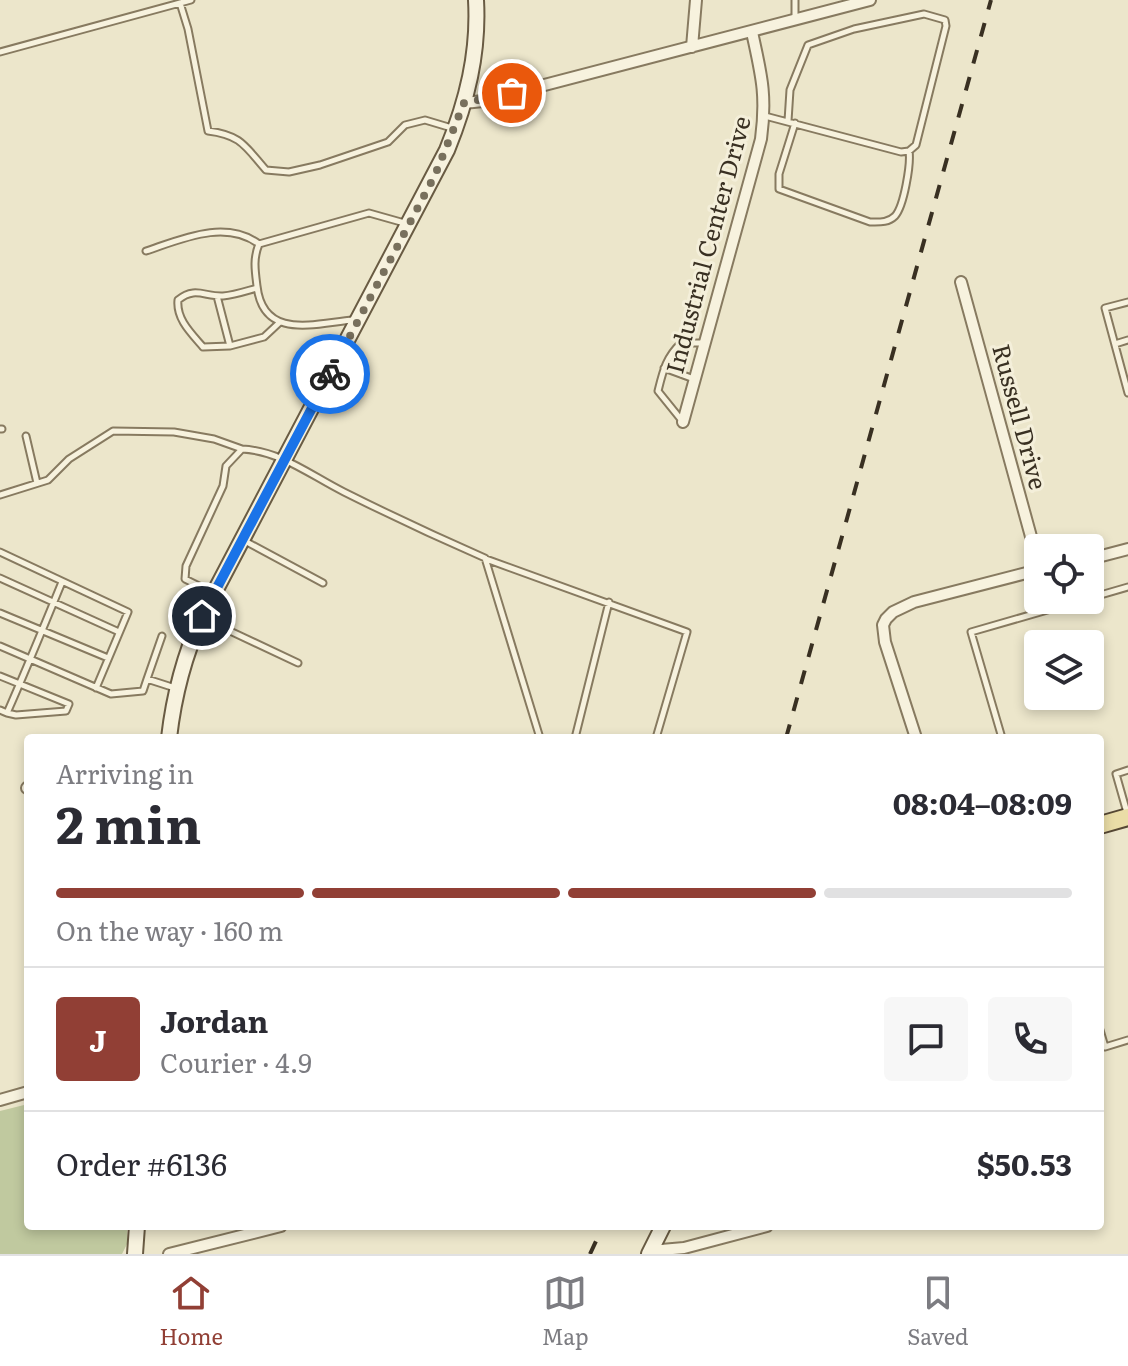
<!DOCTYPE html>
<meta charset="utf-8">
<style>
:root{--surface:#fff;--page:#f7f7f7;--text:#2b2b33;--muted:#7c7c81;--line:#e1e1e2;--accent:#913f35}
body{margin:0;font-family:Literata,serif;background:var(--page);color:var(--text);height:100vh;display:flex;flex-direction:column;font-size:30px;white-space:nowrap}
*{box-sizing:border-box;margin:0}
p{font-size:26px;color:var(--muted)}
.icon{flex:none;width:44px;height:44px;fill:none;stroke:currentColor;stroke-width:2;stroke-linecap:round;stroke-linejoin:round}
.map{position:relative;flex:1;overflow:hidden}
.details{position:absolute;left:24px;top:734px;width:1080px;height:496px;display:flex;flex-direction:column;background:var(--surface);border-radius:8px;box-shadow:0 4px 12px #0003}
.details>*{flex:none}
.controls{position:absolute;left:1024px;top:534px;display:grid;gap:16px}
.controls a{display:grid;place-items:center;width:80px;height:80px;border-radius:8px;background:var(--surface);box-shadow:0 4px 12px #0003;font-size:40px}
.pin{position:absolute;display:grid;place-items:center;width:68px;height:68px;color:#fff;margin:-34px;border:4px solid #fff;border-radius:50%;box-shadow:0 2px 8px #0007}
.courier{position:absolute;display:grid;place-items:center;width:80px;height:80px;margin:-40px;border:6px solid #1a73e8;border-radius:50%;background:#fff;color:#222;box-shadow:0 2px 10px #0007}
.headline em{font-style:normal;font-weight:700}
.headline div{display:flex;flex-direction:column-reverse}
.headline{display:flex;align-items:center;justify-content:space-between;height:136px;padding:0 32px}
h1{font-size:52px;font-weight:700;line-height:60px}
.bar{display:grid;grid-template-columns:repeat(4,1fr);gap:12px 8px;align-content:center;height:96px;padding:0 32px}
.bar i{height:10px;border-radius:6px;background:var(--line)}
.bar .selected{background:var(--accent)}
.bar p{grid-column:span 4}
.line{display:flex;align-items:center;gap:20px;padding:0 32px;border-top:2px solid var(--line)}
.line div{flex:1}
.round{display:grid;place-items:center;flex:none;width:84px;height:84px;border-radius:8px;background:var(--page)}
.menu{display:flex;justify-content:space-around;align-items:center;height:112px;border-top:2px solid var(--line);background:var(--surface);font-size:22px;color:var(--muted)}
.menu a{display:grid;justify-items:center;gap:4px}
.menu .selected{color:var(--accent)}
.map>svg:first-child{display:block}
</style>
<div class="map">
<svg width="1128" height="1254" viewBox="0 0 1128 1254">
<rect width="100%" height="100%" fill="#ece6cb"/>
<path fill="#c0c99f" d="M 28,1104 L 28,1226 L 127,1226 L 127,1244 L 122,1254 L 0,1254 L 0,1111 Z"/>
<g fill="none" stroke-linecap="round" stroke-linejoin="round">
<g stroke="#877a60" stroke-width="9">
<path id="lane" d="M 795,0 L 795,19
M 180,3 L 188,29 L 208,131 C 241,135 245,146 266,170 L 289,172 L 320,165 L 388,142 L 405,125 L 425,120 L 455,129
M 0,52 L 191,0
M 765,116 L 901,152 L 909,151 L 916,145 L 946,26 L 945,20 L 924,14 L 854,29 L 808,45 L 790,90 L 788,121
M 795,123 L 779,174 L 779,189 L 870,222 C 879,222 888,223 895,216 C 904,206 911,164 909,151
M 146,251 C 182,239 225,219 259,244
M 257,288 C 246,291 235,295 223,296 C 205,297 195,286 178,300 C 176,319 191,333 203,347 L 230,346 L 264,337 L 279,323
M 217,296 L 230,346
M 1128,302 L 1105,308 L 1128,393
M 353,320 C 316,323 263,341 257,286 C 255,270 253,259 259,244 L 369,213 L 408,224
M 1115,344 L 1128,340
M 664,368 L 694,379
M 683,422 L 658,391 C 663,371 666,357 681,343 L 703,343
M 0,429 L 2,429
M 26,436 L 37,483
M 0,495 L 48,480 L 69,459 L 113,431 L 174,432 L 214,439 L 242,449
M 243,540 L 323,583
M 0,552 L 128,612 L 96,688
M 486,559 L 687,632 L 656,738
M 0,578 L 119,632
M 213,593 L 185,579 L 186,566 L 223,486 L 226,466 L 242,449 C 281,451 310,475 344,492 C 390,515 437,537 485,558 L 540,738
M 1090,598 L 1128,587
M 0,613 L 108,658
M 200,621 L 230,631 L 298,663
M 0,646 L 111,694 L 143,691 L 147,679 L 175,688
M 0,676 L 69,704 L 66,711 L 16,715 L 7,713 C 26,670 44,626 62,582
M 147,679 L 162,636
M 0,710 L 7,713
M 575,738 L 609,602
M 1002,738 L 971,632 L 1082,600
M 1128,816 L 1116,774 L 1128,770
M 1100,1030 L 1105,1047 L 1128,1040"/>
</g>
<g stroke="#877a60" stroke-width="14">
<path id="street" d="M 692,47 L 696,0
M 464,103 L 483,101 L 870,0
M 961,282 L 1038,562
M 683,422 L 761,139 C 767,94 761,74 752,32
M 1090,559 L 1128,549
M 916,738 L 885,642 L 883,625 L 886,619 L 893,612 L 914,602 L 1038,570
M 27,788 L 28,787
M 0,1100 L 28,1092
M 650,1251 L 684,1248 L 767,1226
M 169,1254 L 281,1226"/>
</g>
<g stroke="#695b43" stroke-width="18">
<path id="secondary" d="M 169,738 C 174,694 184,656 202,616 L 447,150 C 467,101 479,53 476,0
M 135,1254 L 137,1226
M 649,1254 L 663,1226"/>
</g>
<g stroke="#564834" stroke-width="20">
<path id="primary" d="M 1100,825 L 1128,817"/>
</g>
<use href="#lane" stroke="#f7f2de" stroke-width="5"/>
<use href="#street" stroke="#f7f2de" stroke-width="10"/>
<use href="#secondary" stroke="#f7f2de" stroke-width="14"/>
<use href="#primary" stroke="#eadda7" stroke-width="16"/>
<path stroke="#393022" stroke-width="4" stroke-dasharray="14 14" stroke-linecap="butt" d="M 786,738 L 991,0
M 590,1254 L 603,1226"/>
</g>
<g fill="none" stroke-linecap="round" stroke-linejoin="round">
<path stroke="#78705d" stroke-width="8" stroke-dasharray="0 14.4" d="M 330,374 L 435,175 L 464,103 L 512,93"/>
<path stroke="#1a73e8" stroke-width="10" d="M 202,616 L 330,374"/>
</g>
<g text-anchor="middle" stroke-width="6" stroke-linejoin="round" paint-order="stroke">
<g font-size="24" fill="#393022" stroke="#f4efda">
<text transform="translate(709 245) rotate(-75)" y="8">Industrial Center Drive</text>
<text transform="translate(1019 417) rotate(75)" y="8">Russell Drive</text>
</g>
</g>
</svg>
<div class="controls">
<a><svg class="icon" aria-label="locate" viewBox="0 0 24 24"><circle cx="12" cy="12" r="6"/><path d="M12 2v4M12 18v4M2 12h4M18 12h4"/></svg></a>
<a><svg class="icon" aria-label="layers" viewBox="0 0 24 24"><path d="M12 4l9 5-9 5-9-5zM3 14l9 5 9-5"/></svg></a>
</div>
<div class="pin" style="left:512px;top:93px;background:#ea580c"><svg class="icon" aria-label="bag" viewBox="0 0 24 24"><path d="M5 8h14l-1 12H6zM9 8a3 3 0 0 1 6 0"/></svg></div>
<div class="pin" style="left:202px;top:616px;background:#1f2937"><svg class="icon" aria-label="home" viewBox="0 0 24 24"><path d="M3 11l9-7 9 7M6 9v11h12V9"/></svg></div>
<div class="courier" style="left:330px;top:374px"><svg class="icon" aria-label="bike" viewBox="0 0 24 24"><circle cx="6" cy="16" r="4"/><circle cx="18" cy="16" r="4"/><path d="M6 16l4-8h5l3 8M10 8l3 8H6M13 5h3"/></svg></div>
<section class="details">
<div class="headline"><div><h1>2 min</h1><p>Arriving in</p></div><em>08:04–08:09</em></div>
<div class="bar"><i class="selected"></i><i class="selected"></i><i class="selected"></i><i></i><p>On the way · 160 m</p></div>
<div class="line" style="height:144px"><b class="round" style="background:var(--accent);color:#fff">J</b><div><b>Jordan</b><p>Courier · 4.9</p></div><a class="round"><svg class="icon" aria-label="chat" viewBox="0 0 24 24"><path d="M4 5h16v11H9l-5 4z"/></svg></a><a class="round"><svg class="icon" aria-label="phone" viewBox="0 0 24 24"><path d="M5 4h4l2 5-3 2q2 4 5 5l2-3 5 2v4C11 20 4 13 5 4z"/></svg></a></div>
<div class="line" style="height:104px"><div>Order #6136</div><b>$50.53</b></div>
</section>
</div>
<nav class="menu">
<a class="selected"><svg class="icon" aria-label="home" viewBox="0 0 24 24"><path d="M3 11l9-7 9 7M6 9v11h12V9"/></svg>Home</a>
<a><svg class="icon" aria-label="map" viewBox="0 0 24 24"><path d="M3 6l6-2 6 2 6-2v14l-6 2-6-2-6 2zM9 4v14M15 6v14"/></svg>Map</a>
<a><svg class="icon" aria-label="saved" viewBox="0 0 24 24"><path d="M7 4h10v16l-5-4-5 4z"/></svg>Saved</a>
</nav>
